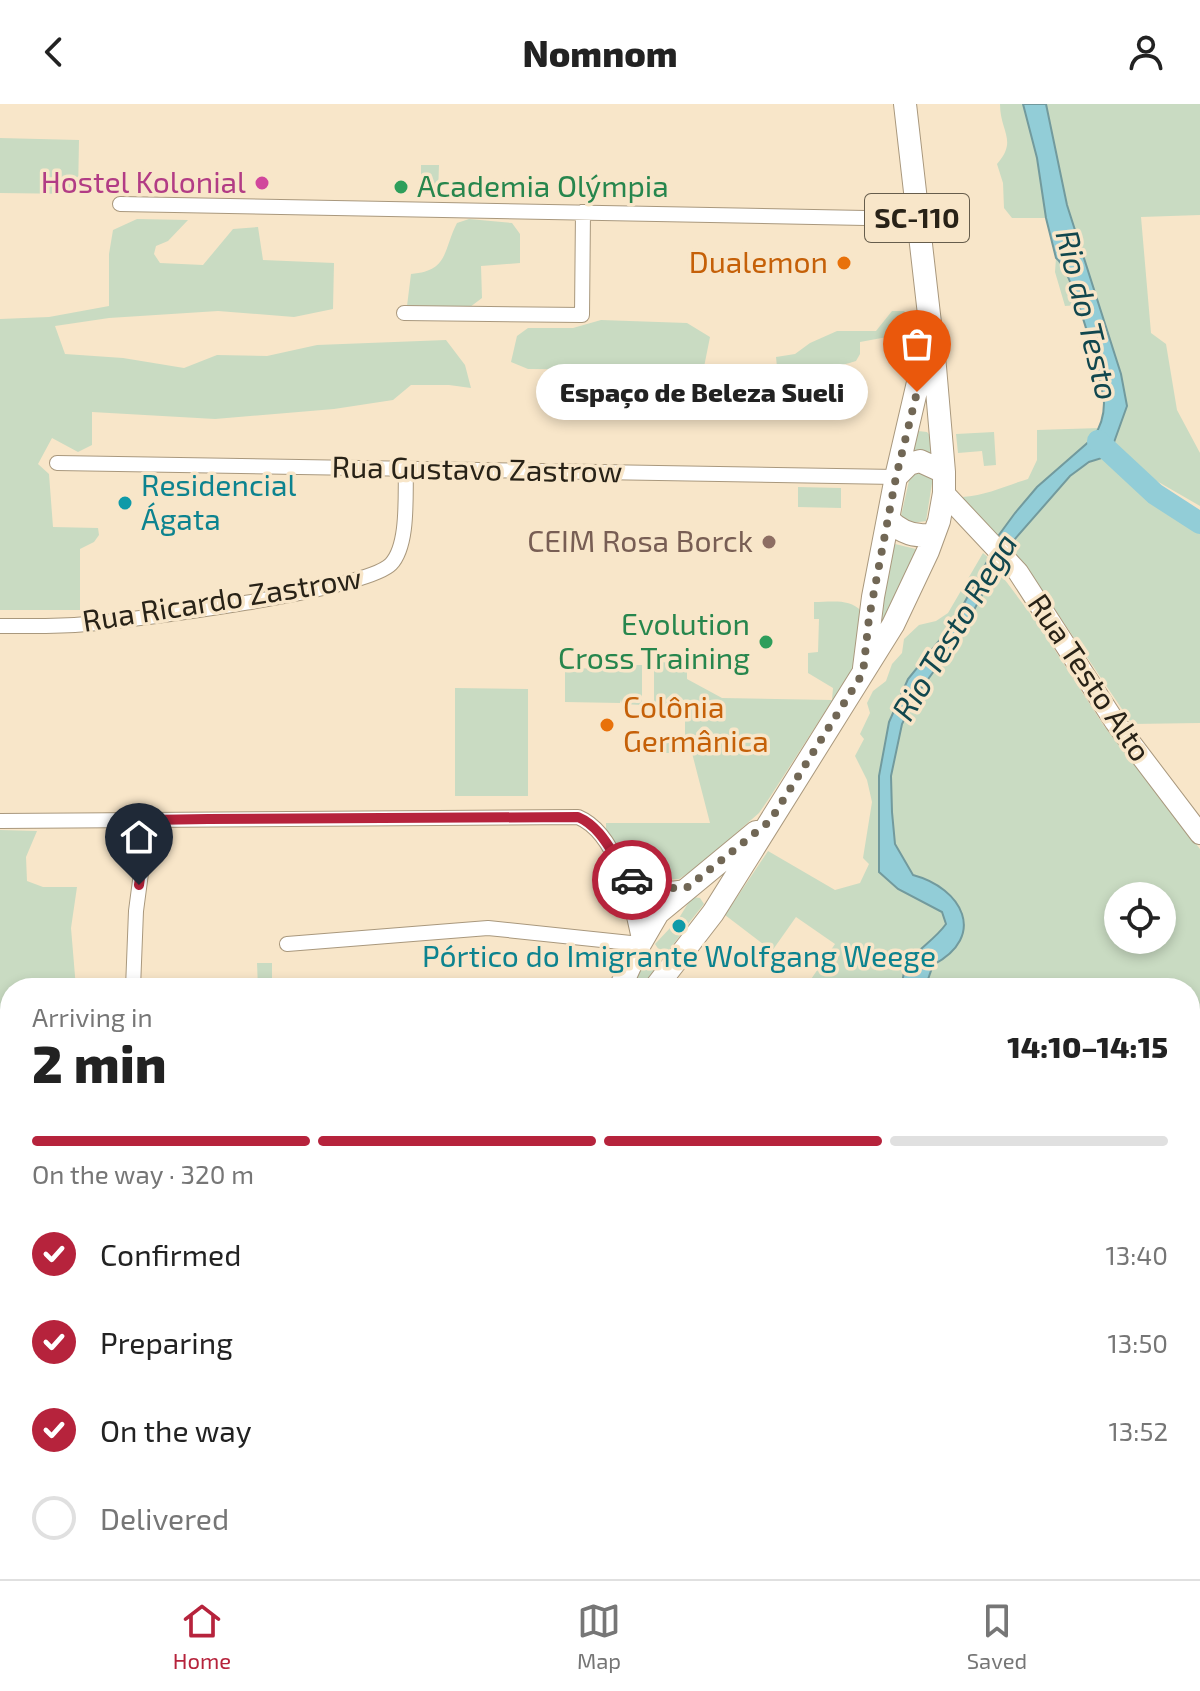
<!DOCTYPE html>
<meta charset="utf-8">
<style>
:root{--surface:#fff;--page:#f2f2f2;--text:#222;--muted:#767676;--line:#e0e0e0;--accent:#b6233c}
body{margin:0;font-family:"Exo 2",sans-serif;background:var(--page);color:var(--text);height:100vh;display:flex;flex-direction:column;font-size:30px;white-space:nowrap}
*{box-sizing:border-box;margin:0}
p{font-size:26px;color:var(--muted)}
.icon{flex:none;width:44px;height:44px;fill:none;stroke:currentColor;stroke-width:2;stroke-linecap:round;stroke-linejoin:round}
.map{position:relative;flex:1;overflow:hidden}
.side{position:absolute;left:0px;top:874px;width:1200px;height:602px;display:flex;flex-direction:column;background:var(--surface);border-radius:32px 32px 0 0;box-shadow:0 4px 12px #0003}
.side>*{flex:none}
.fabs{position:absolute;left:1104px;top:778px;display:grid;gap:16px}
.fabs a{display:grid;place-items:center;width:72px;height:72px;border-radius:50%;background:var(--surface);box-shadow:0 4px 12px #0003;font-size:40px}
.pin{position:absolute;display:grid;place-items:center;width:68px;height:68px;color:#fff;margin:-82px -34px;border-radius:50% 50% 50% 0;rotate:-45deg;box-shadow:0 0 8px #0007}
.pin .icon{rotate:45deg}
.courier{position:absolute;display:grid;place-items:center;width:80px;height:80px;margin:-40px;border:6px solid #b6233c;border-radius:50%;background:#fff;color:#222;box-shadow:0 2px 10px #0007}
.bubble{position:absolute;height:56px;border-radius:28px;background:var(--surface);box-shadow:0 4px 12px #0003;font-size:26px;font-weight:800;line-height:56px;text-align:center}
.head em{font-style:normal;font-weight:800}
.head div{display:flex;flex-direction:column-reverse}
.head{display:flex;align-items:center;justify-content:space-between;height:136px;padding:0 32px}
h1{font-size:52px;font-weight:800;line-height:60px}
.bar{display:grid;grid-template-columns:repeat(4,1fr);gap:12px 8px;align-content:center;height:96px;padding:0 32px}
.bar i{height:10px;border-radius:6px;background:var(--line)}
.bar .current{background:var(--accent)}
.bar p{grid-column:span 4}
ol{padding:0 32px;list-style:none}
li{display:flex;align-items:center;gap:24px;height:88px}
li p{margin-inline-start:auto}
li .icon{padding:8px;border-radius:50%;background:var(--accent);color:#fff;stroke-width:4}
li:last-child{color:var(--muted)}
li i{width:44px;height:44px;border:4px solid var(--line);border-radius:50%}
header{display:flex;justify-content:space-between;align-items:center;height:104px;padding:0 32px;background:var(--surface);font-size:36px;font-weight:800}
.tabs{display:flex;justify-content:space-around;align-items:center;height:112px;border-top:2px solid var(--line);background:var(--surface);font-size:22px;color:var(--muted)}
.tabs a{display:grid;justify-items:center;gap:4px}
.tabs .current{color:var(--accent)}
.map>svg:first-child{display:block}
</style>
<header><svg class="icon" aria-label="back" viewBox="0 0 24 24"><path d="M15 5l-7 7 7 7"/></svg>Nomnom<svg class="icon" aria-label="person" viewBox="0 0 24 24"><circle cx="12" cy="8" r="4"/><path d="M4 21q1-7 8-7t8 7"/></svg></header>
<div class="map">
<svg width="1200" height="1475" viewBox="0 0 1200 1475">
<rect width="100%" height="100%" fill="#f8e6c9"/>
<path fill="#c9dbc2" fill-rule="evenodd" d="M 1000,0 L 1023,0 L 1037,54 L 1046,114 L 1012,114 L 1004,104 L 1003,79 L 997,60 C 1018,36 1000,28 1000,0 Z
M 1046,0 L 1200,0 L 1200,111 L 1141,113 L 1151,229 L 1166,240 L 1177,306 L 1200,349 L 1200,402 L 1155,376 L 1113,341 L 1127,302 L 1121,270 L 1067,101 Z
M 0,34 L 79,36 L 78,90 L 0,89 Z
M 421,61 L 439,61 L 438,90 L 421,90 Z
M 137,115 L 188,116 L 168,137 L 156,142 L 154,150 L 160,159 L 203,161 L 233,125 L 258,123 L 263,156 L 334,159 L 333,205 L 294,213 L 218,207 L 109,214 L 55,222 L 65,250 L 123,254 L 184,264 L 217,251 L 267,252 L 317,241 L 446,236 L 465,261 L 471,284 L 449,281 L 411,281 L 393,296 L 334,305 L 215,315 L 92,308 L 92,341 L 78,348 L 52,334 L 38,360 L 49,370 L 53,423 L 98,424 L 99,431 L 94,438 L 80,445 L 80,506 L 0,506 L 0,215 L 49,213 L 109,202 L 109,150 L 113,126 Z
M 469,115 L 512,119 L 520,130 L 520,159 L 481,162 L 482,194 L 470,203 L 407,202 L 411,170 C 449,167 443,146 457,119 Z
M 1056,154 L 1063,159 L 1078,201 L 1065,202 L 1055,168 Z
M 892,207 L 904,207 L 911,215 L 912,226 L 906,232 L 898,231 L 860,238 L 860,250 L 856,257 C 835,264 797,270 777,263 L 776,253 L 795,250 L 810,239 L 837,227 L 876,227 Z
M 601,216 L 687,219 L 710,233 L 704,263 L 642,266 L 528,265 L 511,258 L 517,232 L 528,224 L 573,224 Z
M 1100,324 L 1093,334 L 1037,383 L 996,435 L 965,404 L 962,393 C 988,391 1004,382 1028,375 L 1037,356 L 1037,326 Z
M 918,327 L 927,328 L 931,333 L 931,351 L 911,350 L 914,333 Z
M 994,328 L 996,361 L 984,362 L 982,347 L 958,349 L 956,330 Z
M 1102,354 L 1150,398 L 1191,422 L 1200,412 L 1200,619 L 1132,620 L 1033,473 L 1008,443 C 1035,413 1063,366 1102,354 Z
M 915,366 L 933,373 L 926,417 C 916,419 909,419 901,412 L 911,368 Z
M 798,383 L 841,384 L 841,404 L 798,403 Z
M 895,440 L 920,446 L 888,520 L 874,521 Z
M 983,449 L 989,454 L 952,521 L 908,575 L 889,618 L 879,672 L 879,711 L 898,785 L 942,808 L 946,820 L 937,833 L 909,855 L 902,884 L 805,884 L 835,840 L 796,813 L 772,847 L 725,811 L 768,747 L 835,786 L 860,779 L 869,760 L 863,754 L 872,698 L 867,676 L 855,652 L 864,635 L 860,630 L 870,609 L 867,599 L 873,587 L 886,577 L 892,560 L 902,549 L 904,535 L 919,521 L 936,517 L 948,509 Z
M 996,464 L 1038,520 L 1104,622 L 1200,745 L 1200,1014 L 1190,1014 L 1190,884 L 925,884 L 933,861 C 952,851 958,842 964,822 C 950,797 942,779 913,771 L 895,740 L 892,708 L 891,672 L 902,620 L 918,589 L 961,530 ZM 1118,792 L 1162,792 L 1162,836 L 1118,836 Z
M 814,498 C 830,498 850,494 861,507 L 857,558 L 770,693 L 759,709 L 696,764 L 679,775 L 658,776 L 637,770 L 606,726 L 606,719 L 710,719 L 692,649 L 654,649 L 654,632 L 685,632 L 685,606 L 654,605 L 654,558 L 687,559 L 687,575 L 722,594 L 832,596 L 833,584 L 808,569 L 808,549 L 818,548 L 819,515 L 814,515 Z
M 622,561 L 642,561 L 642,601 L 622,600 L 621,595 L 620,599 L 565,598 L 565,564 L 621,565 Z
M 455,584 L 528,585 L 528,692 L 455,692 Z
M 0,726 L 37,727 L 26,753 L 27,777 L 43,783 L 77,783 L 71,824 L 76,884 L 10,884 L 10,1023 L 0,1023 Z
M 692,793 L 700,794 L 704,800 L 688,820 L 679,814 Z
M 671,823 L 681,830 L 672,842 L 670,850 L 659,846 L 655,840 Z
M 642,856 L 655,867 L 648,884 L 627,884 Z
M 257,859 L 272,859 L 272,884 L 258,884 Z
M 348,1466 L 390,1466 L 407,1473 L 418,1466 L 571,1466 L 569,1475 L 356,1475 L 349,1471 Z"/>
<path fill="#92cdd7" stroke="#729a9d" stroke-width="2" d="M 1023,0 L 1046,0 L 1067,101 L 1121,270 L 1127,302 L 1113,341 L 1102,354 L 1089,358 L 1070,372 L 1008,443 L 961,530 L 918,589 L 902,620 L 891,672 L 892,708 L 895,740 L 913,771 C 962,784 988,832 933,861 L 925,884 L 902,884 C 902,849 928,845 946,820 L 942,808 L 898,785 L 879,768 L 879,672 L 889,618 L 908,575 L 952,521 L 989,454 L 996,435 L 1015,409 L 1037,383 L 1093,334 C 1100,324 1104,312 1104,299 C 1102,275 1072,165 1056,154 L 1046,114 L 1037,54 Z"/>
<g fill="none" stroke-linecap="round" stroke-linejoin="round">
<path stroke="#729a9d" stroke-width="4" d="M 371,1466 L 386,1475
M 163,1475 L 174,1466
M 438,1475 L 442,1466"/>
<path stroke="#92cdd7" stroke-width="22" d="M 1098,337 L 1155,390 L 1200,419"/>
<g stroke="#a9987d" stroke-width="16">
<path id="street" d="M 120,100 L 917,115
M 404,209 L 582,211 L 583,108
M 57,359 L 896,373
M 0,522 C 29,522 57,523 86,520 C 134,516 365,487 391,460 C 409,441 405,391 406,365
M 0,717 L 578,713 C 619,730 632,802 640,840 L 488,824 L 287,840
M 621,764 C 643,788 657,787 688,783
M 133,884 L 136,807 L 148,716
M 0,1097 L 10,1098"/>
</g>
<g stroke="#a9987d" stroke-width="22">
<path id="secondary" d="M 944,389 L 1018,468 L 1115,618 L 1200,730
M 1190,1207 L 1200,1195
M 957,1475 L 964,1466"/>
</g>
<g stroke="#a9987d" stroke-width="24">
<path id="primary" d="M 896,373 L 909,360 L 920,357 L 944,368
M 888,415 C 901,429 916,434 934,430
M 864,564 L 873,493 L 896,373 L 926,244
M 620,884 L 640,840 L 658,809 L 756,728
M 655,884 L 713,809 L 893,521 L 928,447 L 939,417 L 944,389 L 944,368 L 935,263 L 905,0
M 323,1475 L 326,1466"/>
</g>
<use href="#street" stroke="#fff" stroke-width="14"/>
<use href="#secondary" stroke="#fff" stroke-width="20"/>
<use href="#primary" stroke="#fff" stroke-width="22"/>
</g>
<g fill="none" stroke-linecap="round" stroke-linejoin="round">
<path stroke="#716755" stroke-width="8" stroke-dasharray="0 14.4" d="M 632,776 L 642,782 L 655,785 L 688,783 L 770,717 L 863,569 L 869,514 L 896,373 L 917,288"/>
<path stroke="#b6233c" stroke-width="10" d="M 139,781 L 148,716 L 208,715 L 578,713 C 604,724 614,756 632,776"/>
</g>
<circle fill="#d1479c" stroke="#f8e6c9" stroke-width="3" cx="262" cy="79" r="8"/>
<g fill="#2e9e5b" stroke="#f8e6c9" stroke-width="3">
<circle cx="401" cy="83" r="8"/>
<circle cx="766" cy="538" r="8"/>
</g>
<g fill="#e8710a" stroke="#f8e6c9" stroke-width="3">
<circle cx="844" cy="159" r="8"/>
<circle cx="607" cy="621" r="8"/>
</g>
<g fill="#0f9aa8" stroke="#f8e6c9" stroke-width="3">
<circle cx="125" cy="399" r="8"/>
<circle cx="679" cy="822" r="8"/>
</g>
<circle fill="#8d6e63" stroke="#f8e6c9" stroke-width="3" cx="769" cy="438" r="8"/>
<g text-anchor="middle" stroke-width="7" stroke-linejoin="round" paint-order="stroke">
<rect fill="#f8e6c9" stroke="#665d4c" stroke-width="2" x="865" y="90" width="104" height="48" rx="6"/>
<g font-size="28" font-weight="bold" fill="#282217">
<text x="917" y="124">SC-110</text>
</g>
<g font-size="30" fill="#b23c85" stroke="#f8e6c9" text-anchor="end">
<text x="246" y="89">Hostel Kolonial</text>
</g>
<g font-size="30" fill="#27864d" stroke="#f8e6c9" text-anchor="start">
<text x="417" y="93">Academia Olýmpia</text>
<text x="750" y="531" text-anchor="end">Evolution<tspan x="750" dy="34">Cross Training</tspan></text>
</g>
<g font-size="30" fill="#c56008" stroke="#f8e6c9" text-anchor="end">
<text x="828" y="169">Dualemon</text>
<text x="623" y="614" text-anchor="start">Colônia<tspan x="623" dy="34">Germânica</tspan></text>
</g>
<g font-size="30" fill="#282217" stroke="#f8e6c9">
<text transform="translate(477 366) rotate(1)" y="10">Rua Gustavo Zastrow</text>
<text transform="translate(222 496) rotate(-9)" y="10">Rua Ricardo Zastrow</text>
<text transform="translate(1089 574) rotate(56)" y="10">Rua Testo Alto</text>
</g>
<g font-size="30" fill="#0d838f" stroke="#f8e6c9" text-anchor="start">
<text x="141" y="392">Residencial<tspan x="141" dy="34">Ágata</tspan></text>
<text x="679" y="863" text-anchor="middle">Pórtico do Imigrante Wolfgang Weege</text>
</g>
<g font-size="30" fill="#785e54" stroke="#f8e6c9" text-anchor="end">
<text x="753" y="448">CEIM Rosa Borck</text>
</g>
<g font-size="32" font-style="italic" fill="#11474e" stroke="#f8e6c9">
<text transform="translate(1087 211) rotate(76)" y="11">Rio do Testo</text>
<text transform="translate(955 523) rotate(-59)" y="11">Rio Testo Rega</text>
</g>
</g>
</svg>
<div class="fabs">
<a><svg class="icon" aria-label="locate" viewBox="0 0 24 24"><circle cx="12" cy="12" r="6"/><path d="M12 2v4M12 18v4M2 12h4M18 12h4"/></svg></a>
</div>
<div class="pin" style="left:917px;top:288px;background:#ea580c"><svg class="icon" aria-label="bag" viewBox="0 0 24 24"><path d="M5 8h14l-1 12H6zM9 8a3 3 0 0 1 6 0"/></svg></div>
<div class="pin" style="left:139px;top:781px;background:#1f2937"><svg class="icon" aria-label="home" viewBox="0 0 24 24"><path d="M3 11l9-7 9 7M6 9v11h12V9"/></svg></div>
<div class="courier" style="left:632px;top:776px"><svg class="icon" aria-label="car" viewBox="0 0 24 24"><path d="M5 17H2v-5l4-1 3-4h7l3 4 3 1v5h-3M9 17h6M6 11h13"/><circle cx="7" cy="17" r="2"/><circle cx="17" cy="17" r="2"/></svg></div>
<div class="bubble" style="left:536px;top:260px;width:332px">Espaço de Beleza Sueli</div>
<section class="side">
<div class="head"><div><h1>2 min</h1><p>Arriving in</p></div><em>14:10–14:15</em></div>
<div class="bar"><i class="current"></i><i class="current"></i><i class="current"></i><i></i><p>On the way · 320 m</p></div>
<ol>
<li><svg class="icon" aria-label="check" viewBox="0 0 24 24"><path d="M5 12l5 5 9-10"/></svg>Confirmed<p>13:40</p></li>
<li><svg class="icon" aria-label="check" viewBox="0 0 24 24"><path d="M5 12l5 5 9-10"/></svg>Preparing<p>13:50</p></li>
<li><svg class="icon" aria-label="check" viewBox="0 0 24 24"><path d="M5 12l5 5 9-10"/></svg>On the way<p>13:52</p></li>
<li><i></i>Delivered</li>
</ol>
</section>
</div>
<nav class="tabs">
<a class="current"><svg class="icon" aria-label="home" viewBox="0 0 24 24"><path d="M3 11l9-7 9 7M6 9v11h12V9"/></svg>Home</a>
<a><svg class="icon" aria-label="map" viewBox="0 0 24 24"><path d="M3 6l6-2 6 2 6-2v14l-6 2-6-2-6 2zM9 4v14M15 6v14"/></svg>Map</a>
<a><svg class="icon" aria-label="saved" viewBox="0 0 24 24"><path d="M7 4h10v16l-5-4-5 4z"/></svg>Saved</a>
</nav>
